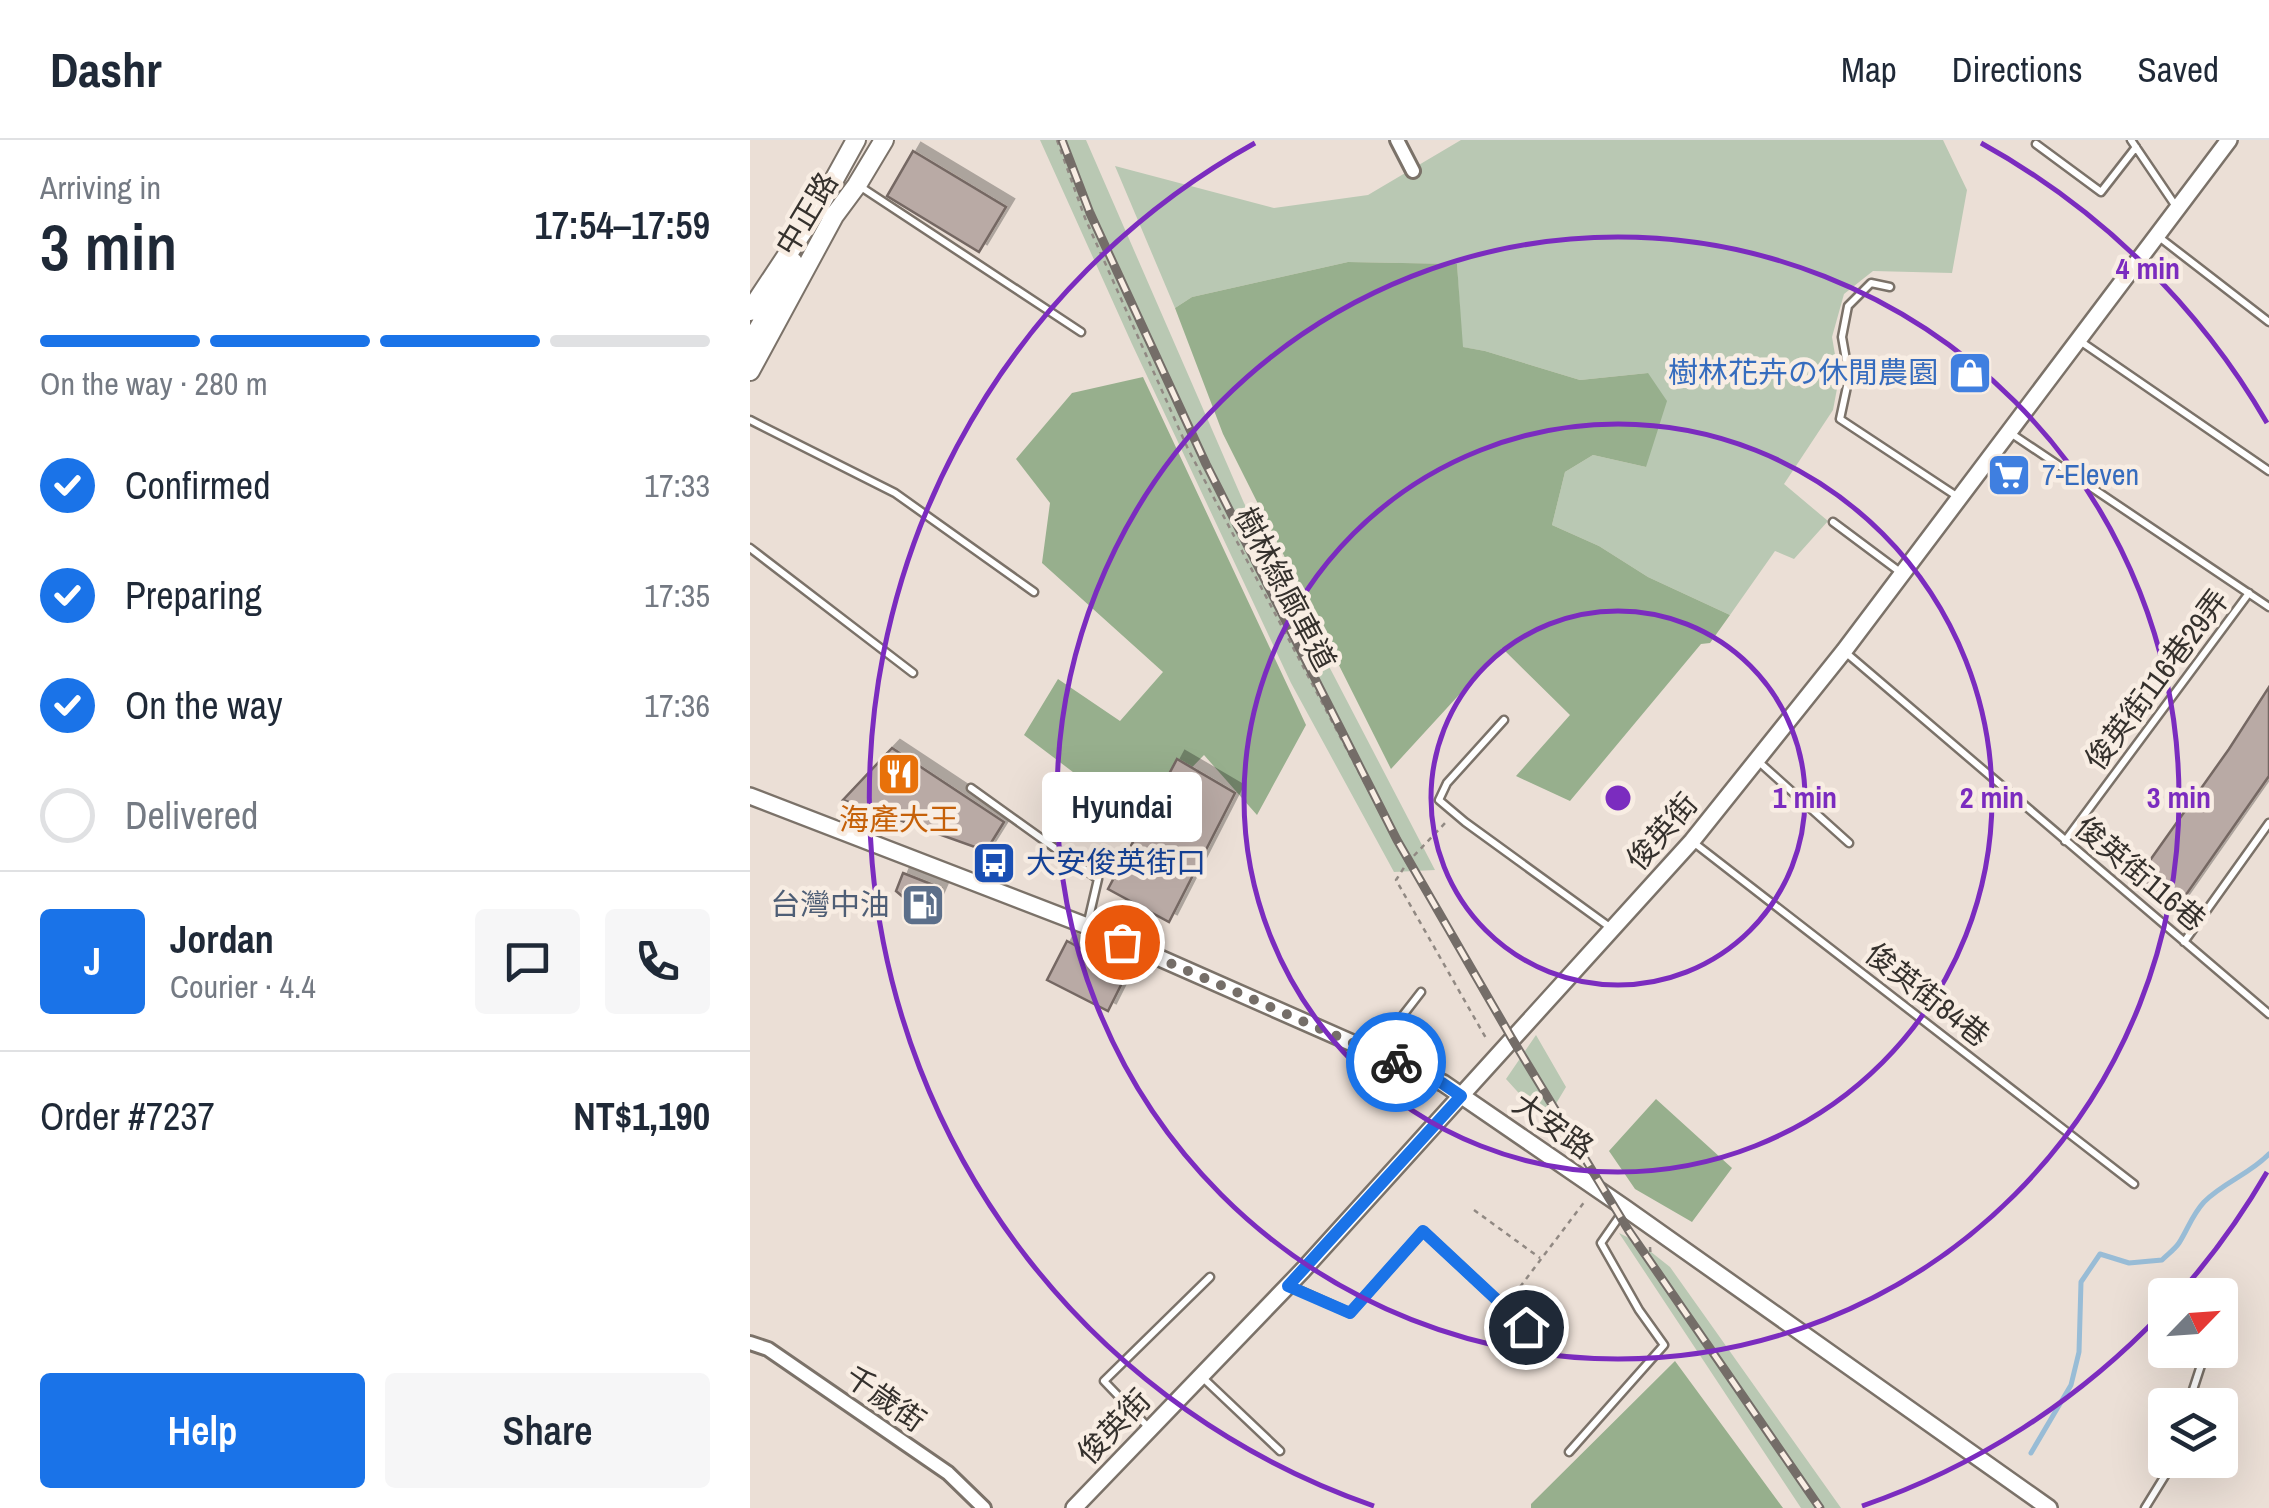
<!DOCTYPE html>
<meta charset="utf-8">
<style>
:root{--surface:#fff;--page:#f6f6f7;--text:#1f2937;--muted:#747a83;--line:#e0e1e3;--accent:#1a73e8}
body{margin:0;font-family:"Archivo Narrow","Noto Sans TC","Noto Sans JP",sans-serif;background:var(--page);color:var(--text);height:100vh;display:flex;flex-direction:column;font-size:38px;white-space:nowrap}
*{box-sizing:border-box;margin:0}
p{font-size:32px;color:var(--muted)}
.icon{flex:none;width:55px;height:55px;fill:none;stroke:currentColor;stroke-width:2;stroke-linecap:round;stroke-linejoin:round}
.map{position:relative;flex:1;overflow:hidden}
.side{display:flex;flex-direction:column;background:var(--surface);width:750px}
.side>*{flex:none}
.needle{width:65px;rotate:65deg}
.controls{position:absolute;left:1398px;top:1138px;display:grid;gap:20px}
.controls a{display:grid;place-items:center;width:90px;height:90px;border-radius:10px;background:var(--surface);box-shadow:0 10px 40px #0002;font-size:50px}
.pin{position:absolute;display:grid;place-items:center;width:85px;height:85px;color:#fff;margin:-42px;border:5px solid #fff;border-radius:50%;box-shadow:0 2px 10px #0007}
.courier{position:absolute;display:grid;place-items:center;width:100px;height:100px;margin:-50px;border:8px solid #1a73e8;border-radius:50%;background:#fff;color:#222;box-shadow:0 2px 12px #0007}
.bubble{position:absolute;height:70px;border-radius:10px;background:var(--surface);box-shadow:0 10px 40px #0002;font-size:32px;font-weight:600;line-height:70px;text-align:center}
.overview em{font-style:normal;font-weight:600}
.overview div{display:flex;flex-direction:column-reverse}
.overview{display:flex;align-items:center;justify-content:space-between;height:170px;padding:0 40px}
h1{font-size:65px;font-weight:600;line-height:75px}
.bar{display:grid;grid-template-columns:repeat(4,1fr);gap:15px 10px;align-content:center;height:120px;padding:0 40px}
.bar i{height:12px;border-radius:8px;background:var(--line)}
.bar .selected{background:var(--accent)}
.bar p{grid-column:span 4}
.line{display:flex;align-items:center;gap:25px;padding:0 40px;border-top:2px solid var(--line)}
.line div{flex:1}
.round{display:grid;place-items:center;flex:none;width:105px;height:105px;border-radius:10px;background:var(--page)}
ol{padding:0 40px;list-style:none}
li{display:flex;align-items:center;gap:30px;height:110px}
li p{margin-inline-start:auto}
li .icon{padding:10px;border-radius:50%;background:var(--accent);color:#fff;stroke-width:4}
li:last-child{color:var(--muted)}
li i{width:55px;height:55px;border:5px solid var(--line);border-radius:50%}
.button{display:flex;gap:20px;margin-top:auto;padding:20px 40px}
.button a{flex:1;height:115px;border-radius:10px;background:var(--accent);color:#fff;font-size:40px;font-weight:600;line-height:115px;text-align:center}
.button a+a{background:var(--page);color:var(--text)}
header{display:flex;align-items:center;gap:60px;box-sizing:border-box;height:140px;padding:0 50px;background:var(--surface);border-bottom:2px solid var(--line)}
header strong{font-size:48px}
nav{display:flex;gap:55px;margin-inline-start:auto;font-size:35px}
main{display:flex;flex:1;min-height:0}
.map>svg:first-child{display:block}
</style>
<header>
<strong>Dashr</strong>
<nav><a>Map</a><a>Directions</a><a>Saved</a></nav>
</header>
<main>
<section class="side">
<div class="overview"><div><h1>3 min</h1><p>Arriving in</p></div><em>17:54–17:59</em></div>
<div class="bar"><i class="selected"></i><i class="selected"></i><i class="selected"></i><i></i><p>On the way · 280 m</p></div>
<ol>
<li><svg class="icon" aria-label="check" viewBox="0 0 24 24"><path d="M5 12l5 5 9-10"/></svg>Confirmed<p>17:33</p></li>
<li><svg class="icon" aria-label="check" viewBox="0 0 24 24"><path d="M5 12l5 5 9-10"/></svg>Preparing<p>17:35</p></li>
<li><svg class="icon" aria-label="check" viewBox="0 0 24 24"><path d="M5 12l5 5 9-10"/></svg>On the way<p>17:36</p></li>
<li><i></i>Delivered</li>
</ol>
<div class="line" style="height:180px"><b class="round" style="background:var(--accent);color:#fff">J</b><div><b>Jordan</b><p>Courier · 4.4</p></div><a class="round"><svg class="icon" aria-label="chat" viewBox="0 0 24 24"><path d="M4 5h16v11H9l-5 4z"/></svg></a><a class="round"><svg class="icon" aria-label="phone" viewBox="0 0 24 24"><path d="M5 4h4l2 5-3 2q2 4 5 5l2-3 5 2v4C11 20 4 13 5 4z"/></svg></a></div>
<div class="line" style="height:130px"><div>Order #7237</div><b>NT$1,190</b></div>
<div class="button"><a>Help</a><a>Share</a></div>
</section>
<div class="map">
<svg width="1519" height="1368" viewBox="0 0 1519 1368">
<defs>
<filter id="shadow"><feDropShadow dx="8" dy="-8" stdDeviation="0" flood-color="#0004"/></filter>
</defs>
<rect width="100%" height="100%" fill="#ebdfd6"/>
<path fill="#b9c8b3" d="M 290,0 L 336,0 L 494,363 L 685,730 L 644,732 L 541,543 L 382,204 Z
M 711,0 L 1193,0 L 1217,50 L 1202,133 L 1123,131 L 1094,154 L 1082,197 L 1089,238 L 1083,270 L 1034,344 L 1078,381 L 1044,419 L 1025,411 L 980,475 L 898,437 L 849,406 L 802,385 L 815,332 L 843,315 L 896,327 L 898,233 L 830,240 L 735,211 L 712,207 L 707,124 L 598,122 L 442,157 L 425,168 L 365,26 L 524,68 L 618,55 Z
M 786,895 L 816,947 L 795,982 L 756,939 Z
M 869,1093 L 891,1104 L 920,1127 L 1091,1368 L 1051,1368 Z"/>
<path fill="#97af8d" d="M 598,122 L 707,124 L 713,207 L 735,211 L 830,240 L 898,233 L 917,261 L 896,327 L 843,315 L 815,332 L 802,385 L 849,406 L 898,437 L 980,475 L 960,503 L 951,504 L 820,661 L 766,636 L 820,575 L 752,508 L 641,629 L 473,294 L 425,168 L 442,157 Z
M 393,237 L 556,585 L 507,675 L 454,615 L 389,682 L 274,595 L 308,539 L 370,581 L 413,532 L 292,423 L 300,363 L 266,319 L 322,253 Z
M 906,959 L 982,1028 L 942,1082 L 885,1049 L 859,1011 Z
M 925,1221 L 1033,1368 L 781,1368 L 781,1364 Z"/>
<g fill="none" stroke-linecap="round" stroke-linejoin="round">
<path stroke="#98bcd6" stroke-width="5" d="M 1281,1313 L 1321,1245 L 1329,1212 L 1331,1142 L 1350,1114 L 1379,1123 L 1412,1120 C 1417,1115 1425,1109 1429,1103 C 1438,1089 1442,1075 1454,1062 C 1474,1042 1500,1034 1519,1014"/>
</g>
<path fill="#b9aaa5" stroke="#756863" stroke-width="2.5" filter="url(#shadow)" d="M 163,11 L 256,67 L 229,112 L 137,56 Z
M 1519,547 L 1519,636 L 1426,769 L 1386,740 L 1479,609 Z
M 142,608 L 254,682 L 236,711 L 93,660 Z
M 427,619 L 485,653 L 419,782 L 358,749 Z
M 153,733 L 191,748 L 178,778 L 146,751 Z
M 317,801 L 377,833 L 358,871 L 297,840 Z"/>
<g fill="none" stroke-linecap="round" stroke-linejoin="round">
<g stroke="#7b7269" stroke-width="11">
<path id="service" d="M 1381,0 L 1425,65
M 1286,4 L 1351,52 L 1386,7
M 111,47 L 331,192
M 1409,97 L 1519,182
M 1140,147 L 1121,143 L 1098,166 L 1092,197 L 1099,237 L 1090,279 L 1208,357
M 1330,201 L 1519,331
M 0,280 L 145,353 L 284,452
M 1259,292 L 1519,467
M 1083,382 L 1150,432
M 0,408 L 163,533
M 1094,511 L 1519,874
M 754,580 L 697,643 L 689,660 L 715,682 L 861,788
M 1009,622 L 1099,703
M 221,648 L 348,739 L 337,786
M 1315,701 L 1499,453
M 943,702 L 1384,1044
M 1434,802 L 1519,683
M 626,910 L 671,852
M 542,1147 L 600,1173 L 673,1091 L 776,1187
M 452,1237 L 530,1311
M 1438,1265 L 1456,1210
M 399,1288 L 354,1241 L 460,1137
M 819,1312 L 914,1205 L 889,1170 L 851,1103 L 874,1070
M 1395,1368 L 1416,1334 L 1421,1320"/>
</g>
<g stroke="#7b7269" stroke-width="18">
<path id="minor" d="M 647,0 L 663,31
M 0,1203 L 18,1209 L 198,1333 L 234,1368"/>
</g>
<g stroke="#7b7269" stroke-width="20">
<path id="tertiary" d="M 0,656 L 337,786 L 693,943 L 875,1068 L 1299,1368
M 324,1368 L 553,1130 L 942,701 L 1094,511 L 1479,0"/>
</g>
<g stroke="#7b7269" stroke-width="22">
<path id="secondary" d="M 0,171 L 69,67 L 106,0
M 0,203 L 28,155 L 43,122
M 0,231 L 84,76 L 107,45 L 134,0"/>
</g>
<path stroke="#918983" stroke-width="2.5" stroke-dasharray="5 5" stroke-linecap="butt" d="M 307,0 L 335,78 L 438,309 L 657,723 L 646,740 L 737,900
M 657,723 L 697,681
M 724,1070 L 790,1118
M 900,1107 L 901,1120 L 1071,1368
M 770,1147 L 835,1061"/>
<use href="#service" stroke="#fff" stroke-width="6"/>
<use href="#minor" stroke="#fff" stroke-width="12"/>
<use href="#tertiary" stroke="#fff" stroke-width="15"/>
<use href="#secondary" stroke="#fff" stroke-width="18"/>
<g stroke="#746d68" stroke-width="9">
<path id="rail" d="M 312,0 L 340,73 L 456,324 L 647,700 L 761,897 L 879,1091 L 1070,1368"/>
</g>
<use href="#rail" stroke="#f8ede3" stroke-width="5" stroke-dasharray="15" stroke-linecap="butt"/>
</g>
<g fill="none" stroke-linecap="round" stroke-linejoin="round">
<path stroke="#756e68" stroke-width="10" stroke-dasharray="0 18" d="M 372,802 L 646,922"/>
<path stroke="#1a73e8" stroke-width="12" d="M 646,922 L 692,943 L 711,956 L 538,1146 L 600,1173 L 673,1091 L 776,1187"/>
</g>
<g fill="none" stroke="#7b2cbf" stroke-width="5">
<circle cx="868" cy="658" r="187"/>
<circle cx="868" cy="658" r="374"/>
<circle cx="868" cy="658" r="561"/>
<path d="M1517 1032A749 749 0 0 1 1429 1154M1411 1174A749 749 0 0 1 1112 1366M624 1366A749 749 0 0 1 505 3M1231 3A749 749 0 0 1 1517 283"/>
</g>
<defs>
<g id="shop-square" transform="scale(2.25)"><rect x="-9" y="-9" width="18" height="18" rx="4" fill="#3f7fe0" stroke="#f8ede3"/><path d="M-5-2.5h2.3a2.7 3.5 0 0 1 5.4 0H5L5.5 6h-11ZM-1.5-2.5h3a1.5 2.3 0 0 0-3 0Z" fill="#fff"/></g>
<g id="supermarket-square" transform="scale(2.25)"><rect x="-9" y="-9" width="18" height="18" rx="4" fill="#3f7fe0" stroke="#f8ede3"/><path d="M-6-5.5h2.5l.6 2H6L4.5 2H-2.5L-4.4-4H-6ZM-1.5 3.2a1.3 1.3 0 1 0 .1 0ZM3 3.2a1.3 1.3 0 1 0 .1 0Z" fill="#fff"/></g>
<g id="restaurant-square" transform="scale(2.25)"><rect x="-9" y="-9" width="18" height="18" rx="4" fill="#e8710a" stroke="#f8ede3"/><path d="M-5-6h1v4h1v-4h1v4h1v-4h1v5L-1.5 .5V6h-2V.5L-5-1ZM5-6V6H3V1.5H1.5Q1.5-4 5-6Z" fill="#fff"/></g>
<g id="bus-square" transform="scale(2.25)"><rect x="-9" y="-9" width="18" height="18" rx="4" fill="#1a4fb4" stroke="#f8ede3"/><path d="M-5-6H5V4H4V6H2V4H-2V6H-4V4H-5ZM-3.5-4V0h7V-4ZM-3.5 1.2v1.5H-2V1.2ZM2 1.2v1.5H3.5V1.2Z" fill="#fff"/></g>
<g id="fuel-square" transform="scale(2.25)"><rect x="-9" y="-9" width="18" height="18" rx="4" fill="#5c6f8a" stroke="#f8ede3"/><path d="M-5.5-6h7V0h2V4h1.3V-2.5L3-4.5l.8-.8L6-3V5H2.5V1h-1V6h-7ZM-4.2-4.7v3.2H.2V-4.7Z" fill="#fff"/></g>
</defs>
<g fill-rule="evenodd">
<use href="#shop-square" x="1220" y="233"/>
<use href="#supermarket-square" x="1259" y="335"/>
<use href="#restaurant-square" x="149" y="634"/>
<use href="#bus-square" x="244" y="723"/>
<use href="#fuel-square" x="173" y="765"/>
</g>
<g text-anchor="middle" stroke-width="9" stroke-linejoin="round" paint-order="stroke">
<g font-size="30" fill="#35312d" stroke="#f8ede3">
<text transform="translate(57 74) rotate(-59)" y="10">中正路</text>
<text transform="translate(535 449) rotate(62)" y="10">樹林綠廊車道</text>
<text transform="translate(1407 540) rotate(-53)" y="10">俊英街116巷29弄</text>
<text transform="translate(912 692) rotate(-49)" y="10">俊英街</text>
<text transform="translate(1390 734) rotate(40)" y="10">俊英街116巷</text>
<text transform="translate(1177 855) rotate(38)" y="10">俊英街84巷</text>
<text transform="translate(803 986) rotate(35)" y="10">大安路</text>
<text transform="translate(135 1259) rotate(35)" y="10">千歲街</text>
<text transform="translate(364 1287) rotate(-46)" y="10">俊英街</text>
</g>
<g font-size="30" fill="#366cbe" stroke="#f8ede3" text-anchor="end">
<text x="1188" y="243">樹林花卉の休閒農園</text>
<text x="1292" y="345" text-anchor="start">7-Eleven</text>
</g>
<g font-size="30" fill="#c56008" stroke="#f8ede3">
<text x="149" y="690">海產大王</text>
</g>
<g font-size="30" fill="#164399" stroke="#f8ede3" text-anchor="start">
<text x="276" y="733">大安俊英街口</text>
</g>
<g font-size="30" fill="#4e5e75" stroke="#f8ede3" text-anchor="end">
<text x="140" y="775">台灣中油</text>
</g>
</g>
<circle cx="868" cy="658" r="15" fill="#7b2cbf" stroke="#f8ede3" stroke-width="5"/>
<g font-size="30" text-anchor="middle" font-weight="bold" fill="#7b2cbf" stroke="#f8ede3" stroke-width="9" stroke-linejoin="round" paint-order="stroke">
<text x="1398" y="139">4 min</text>
<text x="1055" y="668">1 min</text>
<text x="1242" y="668">2 min</text>
<text x="1429" y="668">3 min</text>
</g>
</svg>
<div class="controls">
<a><svg class="needle" viewBox="-14 -14 28 28"><path d="M0-13l5 13h-10z" fill="#e53935"/><path d="M0 13l5-13h-10z" fill="#747a83"/></svg></a>
<a><svg class="icon" aria-label="layers" viewBox="0 0 24 24"><path d="M12 4l9 5-9 5-9-5zM3 14l9 5 9-5"/></svg></a>
</div>
<div class="pin" style="left:372px;top:802px;background:#ea580c"><svg class="icon" aria-label="bag" viewBox="0 0 24 24"><path d="M5 8h14l-1 12H6zM9 8a3 3 0 0 1 6 0"/></svg></div>
<div class="pin" style="left:776px;top:1187px;background:#1f2937"><svg class="icon" aria-label="home" viewBox="0 0 24 24"><path d="M3 11l9-7 9 7M6 9v11h12V9"/></svg></div>
<div class="courier" style="left:646px;top:922px"><svg class="icon" aria-label="bike" viewBox="0 0 24 24"><circle cx="6" cy="16" r="4"/><circle cx="18" cy="16" r="4"/><path d="M6 16l4-8h5l3 8M10 8l3 8H6M13 5h3"/></svg></div>
<div class="bubble" style="left:292px;top:632px;width:160px">Hyundai</div>
</div>
</main>
